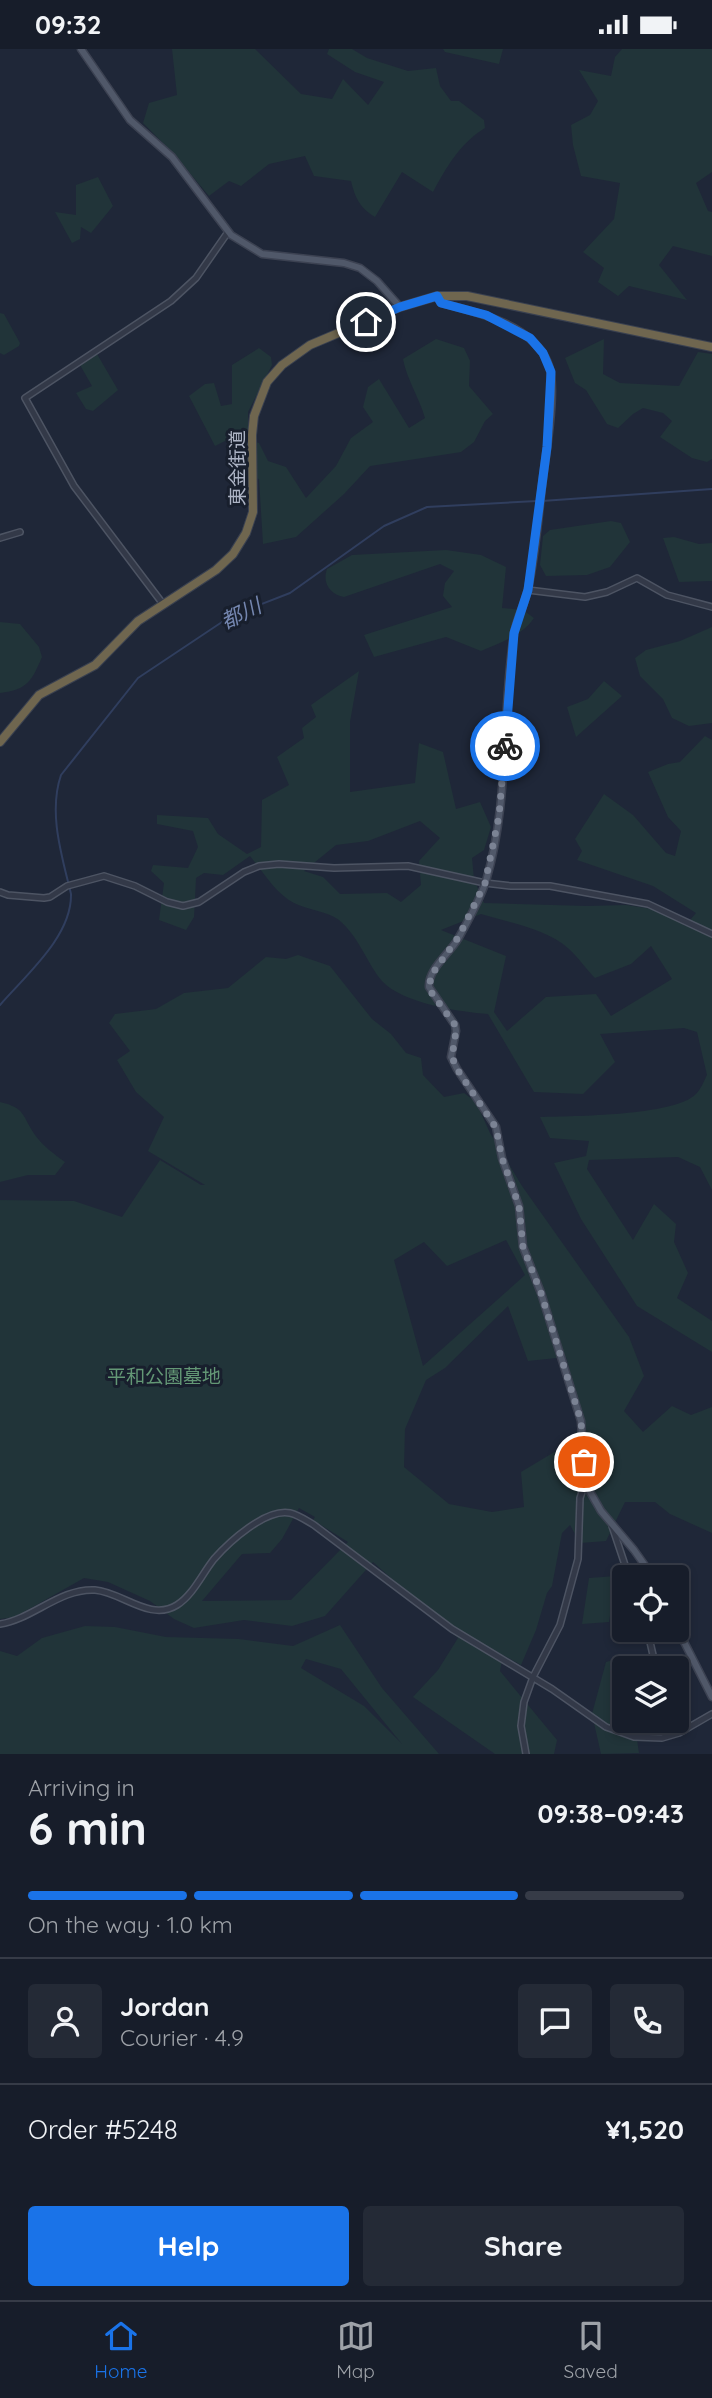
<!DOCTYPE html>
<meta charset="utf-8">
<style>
:root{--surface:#171d2a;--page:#242a36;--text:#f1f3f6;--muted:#9ea2a8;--line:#363b47;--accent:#1a73e8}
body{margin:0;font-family:Quicksand,"Noto Sans JP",sans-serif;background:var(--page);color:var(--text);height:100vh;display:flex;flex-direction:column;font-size:26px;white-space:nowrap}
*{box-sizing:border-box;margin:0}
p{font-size:23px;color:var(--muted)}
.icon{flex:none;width:38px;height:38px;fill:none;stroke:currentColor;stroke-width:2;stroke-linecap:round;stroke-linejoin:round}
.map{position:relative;height:1705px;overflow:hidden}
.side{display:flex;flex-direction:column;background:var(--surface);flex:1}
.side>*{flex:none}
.tools{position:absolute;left:612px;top:1516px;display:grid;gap:14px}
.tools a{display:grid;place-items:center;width:77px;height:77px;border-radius:7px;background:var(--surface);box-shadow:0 4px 10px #0003,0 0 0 2px var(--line);font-size:35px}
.pin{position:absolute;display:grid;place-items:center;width:60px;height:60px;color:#fff;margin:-30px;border:4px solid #fff;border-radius:50%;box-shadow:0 2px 7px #0007}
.courier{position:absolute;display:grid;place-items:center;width:70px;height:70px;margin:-35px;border:5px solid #1a73e8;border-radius:50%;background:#fff;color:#222;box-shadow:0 2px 9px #0007}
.summary em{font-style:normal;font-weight:700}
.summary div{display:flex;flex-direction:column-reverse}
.summary{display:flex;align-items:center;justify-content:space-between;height:119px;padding:0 28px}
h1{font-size:46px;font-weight:700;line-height:52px}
.bar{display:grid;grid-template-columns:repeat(4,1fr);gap:10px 7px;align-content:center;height:84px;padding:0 28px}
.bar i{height:9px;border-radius:5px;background:var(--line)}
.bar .active{background:var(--accent)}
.bar p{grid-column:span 4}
.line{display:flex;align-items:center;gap:18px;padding:0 28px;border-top:2px solid var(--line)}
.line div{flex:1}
.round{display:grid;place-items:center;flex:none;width:74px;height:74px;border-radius:7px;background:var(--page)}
.button{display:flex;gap:14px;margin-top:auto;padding:14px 28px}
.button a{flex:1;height:80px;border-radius:7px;background:var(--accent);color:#fff;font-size:28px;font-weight:700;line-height:80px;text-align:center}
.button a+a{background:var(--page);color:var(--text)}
.status{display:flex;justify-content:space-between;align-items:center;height:49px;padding:0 35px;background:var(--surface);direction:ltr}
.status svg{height:19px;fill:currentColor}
.tab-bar{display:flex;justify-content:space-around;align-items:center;height:98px;border-top:2px solid var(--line);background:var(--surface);font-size:19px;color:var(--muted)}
.tab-bar a{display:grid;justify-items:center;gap:4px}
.tab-bar .active{color:var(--accent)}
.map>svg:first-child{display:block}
</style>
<div class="status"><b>09:32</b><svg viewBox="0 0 49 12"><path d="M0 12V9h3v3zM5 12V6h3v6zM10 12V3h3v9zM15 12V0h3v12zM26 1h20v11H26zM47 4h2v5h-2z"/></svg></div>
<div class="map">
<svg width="712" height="1705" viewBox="0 0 712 1705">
<rect width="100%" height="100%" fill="#1f2738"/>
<path fill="#213439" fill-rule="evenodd" d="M 172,0 L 255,0 L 301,45 L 332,50 L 343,30 L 368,56 L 384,33 L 355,23 L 327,5 L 329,0 L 352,0 L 367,9 L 408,22 L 436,19 L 440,37 L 451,52 L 459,52 L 484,71 L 485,79 C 460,94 446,119 433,143 L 402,123 L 375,168 C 360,159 355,149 351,132 L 314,127 L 305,107 L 269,115 L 241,137 L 229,132 L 209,147 L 172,103 L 143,74 L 149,54 L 177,46 Z
M 443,0 L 503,0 L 499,15 L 445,3 Z
M 622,0 L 712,0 L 712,123 L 696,134 L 708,162 L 712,163 L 712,207 L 673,197 L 659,216 L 687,251 L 629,237 L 618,247 L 598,233 L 604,219 L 583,203 L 614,170 L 620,134 L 581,127 L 573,96 L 571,76 L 590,66 L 598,52 L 579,21 L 611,27 L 615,8 Z
M 98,128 L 113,157 L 91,184 L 81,178 L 80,190 L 72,194 L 55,163 L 76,166 L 76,136 Z
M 0,264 L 4,265 L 20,294 L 19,297 L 4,306 L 0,304 Z
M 436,290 L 464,299 L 470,312 L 469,337 L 493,365 L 485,372 L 474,393 L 461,403 L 370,417 L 344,445 L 296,488 L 263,495 L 259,430 L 247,428 L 243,434 L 232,396 L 225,392 L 215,397 L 189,347 L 205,335 L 214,334 L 221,357 L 232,355 L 232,316 L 259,299 L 271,308 L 272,316 L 248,363 L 248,391 L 259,394 L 268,412 L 286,418 L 306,449 L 336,417 L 351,389 L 373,373 L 363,358 L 368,338 L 379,330 L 409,379 L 425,369 C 419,348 407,331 403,310 Z
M 604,290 L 603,325 L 620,334 L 679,337 L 698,303 L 712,305 L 712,410 L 707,413 L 692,409 L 660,388 L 672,372 L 663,364 L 643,359 L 633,365 L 618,379 L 607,375 L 586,341 L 575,334 L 565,309 Z
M 97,305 L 118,341 L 93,362 L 86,360 L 76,344 L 92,337 L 80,316 Z
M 611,472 L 621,474 L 630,493 L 610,518 L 587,526 L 546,527 L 540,516 L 543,487 L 550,481 Z
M 674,488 L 699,495 L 712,494 L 712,532 L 679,533 L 663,489 Z
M 446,501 L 481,506 L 506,518 L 502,559 L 523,561 L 534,569 C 523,586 499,594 481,602 L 446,588 L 374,608 L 364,586 L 452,558 L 443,547 L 445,534 L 454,522 L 440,515 L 344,548 C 330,545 322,534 327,520 L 352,506 Z
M 0,573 L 20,575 L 39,598 L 42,608 C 32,631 28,641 0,644 Z
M 712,578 L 712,674 L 689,677 L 672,669 L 663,650 L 640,627 L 635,609 L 646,601 L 680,592 Z
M 359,622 L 350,673 L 350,743 L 415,734 L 419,694 L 443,703 L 456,760 L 480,753 L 491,778 L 484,801 L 472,809 L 474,830 L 484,854 L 587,857 L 626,856 L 667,862 L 685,877 L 696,864 L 653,837 L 577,811 L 582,802 L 575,790 L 604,745 L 633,766 L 666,804 L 675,807 L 681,782 L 668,768 L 648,723 L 668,715 L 680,713 L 705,687 L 712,691 L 712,1141 L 700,1118 L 678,1108 L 589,1111 L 587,1120 L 633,1191 L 654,1155 L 676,1175 L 674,1193 L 688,1224 L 677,1249 L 712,1272 L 712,1303 L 637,1257 L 581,1170 L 554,1114 L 586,1107 L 589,1092 L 550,1089 L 540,1068 C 572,1067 675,1067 696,1045 C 701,1040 704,1032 707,1026 L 697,983 L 684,979 L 600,985 L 615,1013 L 583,1045 L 534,1043 L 488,965 C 459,963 402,954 382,932 C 366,913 360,889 339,871 C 327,862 307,861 294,854 C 276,845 263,823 250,807 L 223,826 L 204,824 L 196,829 L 194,868 L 186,881 L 159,871 L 164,834 L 151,822 L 153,816 L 188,819 L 198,798 L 193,782 L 157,775 L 157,766 L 208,769 L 218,785 L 247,805 L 261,798 L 262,751 L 289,736 L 277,708 L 304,689 L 302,679 L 316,668 L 311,656 ZM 420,772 L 440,789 L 419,812 L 421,836 L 401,853 L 387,844 L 340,845 L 323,828 L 304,822 L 336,796 L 368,792 ZM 481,865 C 510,874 546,879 569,900 C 578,908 586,920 595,929 L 631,915 L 651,897 L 672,930 L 611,967 L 596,945 L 546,948 L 507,982 L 494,963 L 506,907 L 441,881 Z
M 604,632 L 622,647 L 576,688 L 567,658 L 588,650 Z
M 298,906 L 330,917 L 372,970 L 391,985 L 406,1004 L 421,1009 L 423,1026 L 444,1048 L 464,1044 L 476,1053 L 490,1084 L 522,1137 L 629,1288 L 644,1327 L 624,1362 L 643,1383 L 672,1357 L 691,1366 L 712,1358 L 712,1484 L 670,1465 L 655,1453 L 625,1453 L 606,1492 L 580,1494 L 570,1476 L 562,1484 L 552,1537 L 547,1544 L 536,1581 L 521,1616 L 503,1606 L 500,1622 L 557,1691 L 554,1705 L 495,1705 L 413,1648 L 438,1621 L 458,1589 L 373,1513 L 325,1567 L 292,1577 L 244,1571 L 194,1579 L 174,1570 L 150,1552 L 108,1533 L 84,1529 L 15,1568 L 0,1570 L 0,1151 L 74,1152 L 122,1168 L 160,1111 L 201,1136 L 205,1136 L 148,1102 L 164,1068 L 136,1043 L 117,1011 L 130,1002 L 109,974 L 115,965 L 156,960 L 184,944 L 228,939 L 266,908 L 286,910 ZM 506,1191 L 525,1226 L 423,1317 L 394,1211 L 424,1193 L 447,1217 ZM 508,1257 L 528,1312 L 566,1308 L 580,1359 L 575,1394 L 561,1399 L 521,1423 L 524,1458 L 492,1463 L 449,1455 L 404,1418 L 405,1380 L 426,1331 L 445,1319 ZM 299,1459 L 315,1468 L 313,1471 L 348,1493 L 291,1551 L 202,1552 L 242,1505 L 270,1504 L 282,1490 Z
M 0,1053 C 26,1059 22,1067 35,1086 C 43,1097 54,1105 65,1113 L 55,1126 L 28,1126 L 0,1133 Z
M 616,1527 L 609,1573 L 582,1575 L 589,1529 Z
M 340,1576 L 382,1639 L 439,1705 L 0,1705 L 0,1602 L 17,1607 L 42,1589 L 85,1577 L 115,1578 L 166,1588 L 239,1590 L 293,1597 ZM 306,1610 L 341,1620 L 402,1695 L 364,1657 L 301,1619 Z
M 631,1606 L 631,1619 L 625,1619 L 625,1671 L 634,1671 L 639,1704 L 601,1705 L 592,1665 L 606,1613 Z"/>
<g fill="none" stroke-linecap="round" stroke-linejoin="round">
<path stroke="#303e5e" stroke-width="2" d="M 542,452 L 712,440
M 0,956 C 27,925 72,887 71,845 C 62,807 48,764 61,726 L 138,629 L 231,567 L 290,544 L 384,477 L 427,458 L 537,452"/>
<g stroke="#4d5463" stroke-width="8">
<path id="minor" d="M 0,489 L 20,483
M 528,541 L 585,548 L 607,543 L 637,529 L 667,546 L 712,558
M 163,555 L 74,437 L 25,349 L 171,252 L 196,229 L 228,183
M 0,843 L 8,846 L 44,849 L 50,848 L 67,837 L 104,827 L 135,837 L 167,853 L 183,857 L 199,853 L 244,823 L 259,817 L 279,815 L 334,819 L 408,817 L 485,834 L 511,837 L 550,837 L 648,855 L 712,885
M 612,1477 L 629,1528
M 0,1575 C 33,1570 60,1539 95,1541 C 122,1543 150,1573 177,1556 C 193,1546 202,1525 214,1510 C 229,1493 266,1459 290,1464 C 299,1466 307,1472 314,1476 L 452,1580 L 552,1640 L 606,1678 L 634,1688 L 662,1689 L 679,1684 L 712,1665
M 647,1580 L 656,1619
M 526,1705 L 521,1677 L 524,1653 L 533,1628 L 560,1576 L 578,1510 L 580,1449 L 585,1434"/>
</g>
<g stroke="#3c4252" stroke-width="9">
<path id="major" d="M 81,0 L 130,71 L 172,108 L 231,186 L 262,205 L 344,214 L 360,219 L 377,232 L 400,258
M 437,247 L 441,254 C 477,263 533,276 548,314 C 557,334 548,391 545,414 C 539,455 537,499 528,540 C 525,555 516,570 514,585 C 501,667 510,752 486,832 C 480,851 468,872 458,890 C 449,905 428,920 429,938 L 455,976 L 456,982 L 451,1008 L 457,1020 L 496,1078 L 502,1109 L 519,1157 L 523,1198 L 541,1244 L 581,1372 L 585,1434 L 601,1462 L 634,1501 L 653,1528
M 677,1579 L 712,1648"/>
</g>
<g stroke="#3a4150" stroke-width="10">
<path id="highway" d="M 0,693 L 39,646 L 95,616 L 138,572 L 216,521 L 233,505 L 246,484 L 253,463 L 252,386 L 254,367 L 267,333 L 282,316 L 310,296 L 400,258 L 437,247 L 467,247 L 712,298"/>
</g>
<use href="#minor" stroke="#333948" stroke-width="5"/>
<use href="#major" stroke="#505869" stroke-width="6"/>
<use href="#highway" stroke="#6f664f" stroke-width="8"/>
</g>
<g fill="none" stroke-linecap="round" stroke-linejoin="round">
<path stroke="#7b8394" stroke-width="7" stroke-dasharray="0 12.6" d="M 505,697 L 499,767 L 485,834 L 459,887 L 430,928 L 431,943 L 455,976 L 456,982 L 452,1008 L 457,1020 L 496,1079 L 502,1109 L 519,1157 L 523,1198 L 541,1244 L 581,1372 L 584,1413"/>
<path stroke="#1a73e8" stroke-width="9" d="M 366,273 L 400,258 L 437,247 L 441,254 L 486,266 L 530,289 L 543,304 L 551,323 L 547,398 L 528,541 L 514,584 L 505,697"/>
</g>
<g text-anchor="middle" stroke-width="6" stroke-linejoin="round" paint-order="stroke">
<g font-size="19" fill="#adb4c5" stroke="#181f2d">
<text transform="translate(237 419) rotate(-90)" y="7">東金街道</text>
</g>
<g font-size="19" fill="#639775" stroke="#181f2d">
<text x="164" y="1334">平和公園墓地</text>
</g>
<g font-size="21" font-style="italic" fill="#7486af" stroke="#181f2d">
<text transform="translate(241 565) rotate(-26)" y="7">都川</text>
</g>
</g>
</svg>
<div class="tools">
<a><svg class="icon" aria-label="locate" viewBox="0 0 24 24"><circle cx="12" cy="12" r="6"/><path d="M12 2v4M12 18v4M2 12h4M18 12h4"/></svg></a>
<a><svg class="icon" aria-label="layers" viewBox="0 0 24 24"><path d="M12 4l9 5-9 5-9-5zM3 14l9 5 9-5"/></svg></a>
</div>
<div class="pin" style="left:584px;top:1413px;background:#ea580c"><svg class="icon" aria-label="bag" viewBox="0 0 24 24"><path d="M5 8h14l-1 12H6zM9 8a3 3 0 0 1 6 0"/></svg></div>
<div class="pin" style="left:366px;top:273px;background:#1f2937"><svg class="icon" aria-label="home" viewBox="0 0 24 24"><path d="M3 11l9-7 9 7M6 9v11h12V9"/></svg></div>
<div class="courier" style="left:505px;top:697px"><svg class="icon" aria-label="bike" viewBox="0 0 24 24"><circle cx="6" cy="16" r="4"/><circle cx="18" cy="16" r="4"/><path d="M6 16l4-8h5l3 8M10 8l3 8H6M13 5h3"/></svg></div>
</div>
<section class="side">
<div class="summary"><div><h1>6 min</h1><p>Arriving in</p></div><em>09:38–09:43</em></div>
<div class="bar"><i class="active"></i><i class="active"></i><i class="active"></i><i></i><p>On the way · 1.0 km</p></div>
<div class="line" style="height:126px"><a class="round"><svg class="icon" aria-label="person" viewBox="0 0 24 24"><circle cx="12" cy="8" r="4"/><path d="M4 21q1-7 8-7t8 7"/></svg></a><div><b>Jordan</b><p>Courier · 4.9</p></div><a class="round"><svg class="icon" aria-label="chat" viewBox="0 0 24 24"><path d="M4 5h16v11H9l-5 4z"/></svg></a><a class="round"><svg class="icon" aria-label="phone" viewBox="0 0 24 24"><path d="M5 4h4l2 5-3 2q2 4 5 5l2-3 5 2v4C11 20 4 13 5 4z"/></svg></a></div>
<div class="line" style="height:91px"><div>Order #5248</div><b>¥1,520</b></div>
<div class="button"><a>Help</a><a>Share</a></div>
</section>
<nav class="tab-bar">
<a class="active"><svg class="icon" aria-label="home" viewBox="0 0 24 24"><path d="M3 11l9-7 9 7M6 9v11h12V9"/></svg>Home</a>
<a><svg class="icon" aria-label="map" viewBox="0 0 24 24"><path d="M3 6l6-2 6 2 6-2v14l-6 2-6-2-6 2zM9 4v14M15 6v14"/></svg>Map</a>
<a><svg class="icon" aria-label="saved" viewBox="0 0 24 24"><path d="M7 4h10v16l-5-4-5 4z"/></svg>Saved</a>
</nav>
